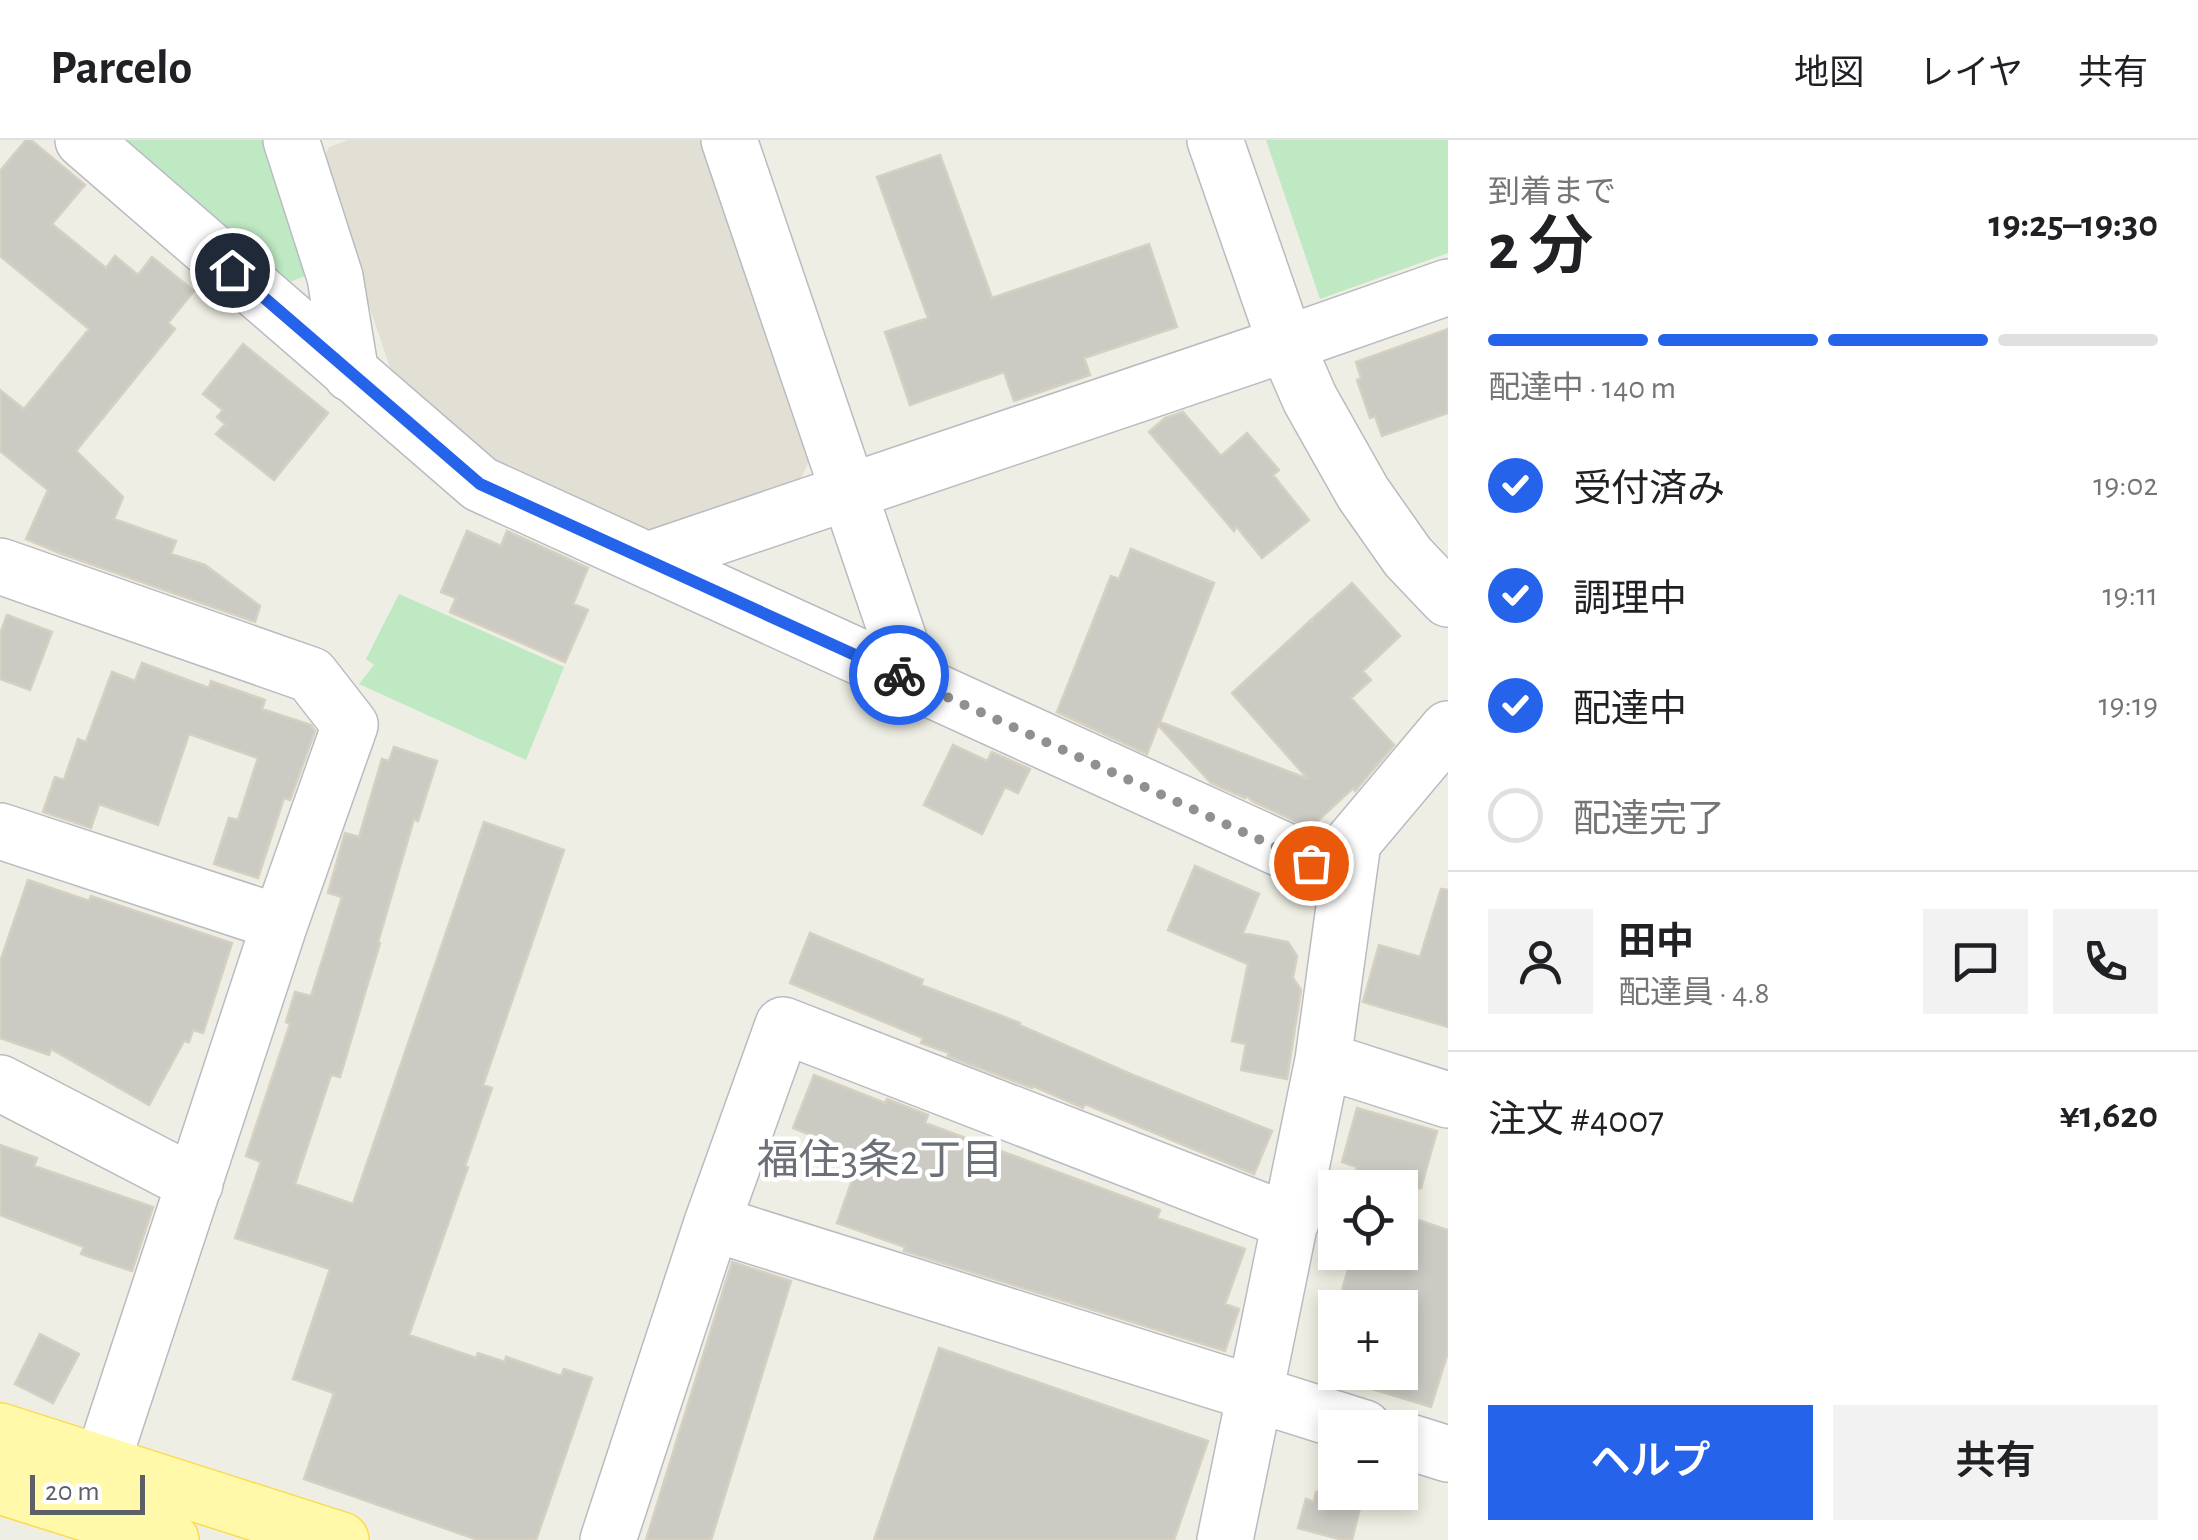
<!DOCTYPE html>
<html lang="ja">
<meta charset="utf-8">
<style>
:root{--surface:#fff;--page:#f2f2f2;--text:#202124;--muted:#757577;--line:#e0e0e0;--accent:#2563eb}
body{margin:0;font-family:"Alegreya Sans","Noto Sans JP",sans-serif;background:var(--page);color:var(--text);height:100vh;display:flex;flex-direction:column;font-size:38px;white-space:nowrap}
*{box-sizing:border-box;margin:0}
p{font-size:32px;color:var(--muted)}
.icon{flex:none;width:55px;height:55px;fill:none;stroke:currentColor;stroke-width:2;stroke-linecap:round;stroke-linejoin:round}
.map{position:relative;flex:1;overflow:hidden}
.drawer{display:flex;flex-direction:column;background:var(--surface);width:750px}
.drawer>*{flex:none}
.controls{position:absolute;left:1318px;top:1030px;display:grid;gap:20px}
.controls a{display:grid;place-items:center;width:100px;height:100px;border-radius:0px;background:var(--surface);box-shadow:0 5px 15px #0003;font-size:50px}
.scale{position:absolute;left:30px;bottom:25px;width:115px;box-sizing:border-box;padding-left:10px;border:5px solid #5c5f65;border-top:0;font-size:28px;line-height:35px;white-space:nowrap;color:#5c5f65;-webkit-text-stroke:8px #fff;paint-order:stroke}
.pin{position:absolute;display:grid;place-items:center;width:85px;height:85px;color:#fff;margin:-42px;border:5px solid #fff;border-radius:50%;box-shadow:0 2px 10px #0007}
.courier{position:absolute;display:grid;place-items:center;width:100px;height:100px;margin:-50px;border:8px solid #2563eb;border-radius:50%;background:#fff;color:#222;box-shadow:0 2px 12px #0007}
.headline em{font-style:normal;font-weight:600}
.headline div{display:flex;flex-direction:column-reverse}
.headline{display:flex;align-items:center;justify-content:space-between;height:170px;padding:0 40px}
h1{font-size:65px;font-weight:600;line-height:75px}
.bar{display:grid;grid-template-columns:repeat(4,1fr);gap:15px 10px;align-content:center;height:120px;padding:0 40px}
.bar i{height:12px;border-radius:8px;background:var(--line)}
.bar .selected{background:var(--accent)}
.bar p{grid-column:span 4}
.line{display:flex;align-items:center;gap:25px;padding:0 40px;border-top:2px solid var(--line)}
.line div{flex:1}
.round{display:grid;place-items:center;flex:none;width:105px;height:105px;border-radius:0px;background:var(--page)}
ol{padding:0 40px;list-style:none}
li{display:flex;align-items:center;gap:30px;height:110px}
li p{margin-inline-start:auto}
li .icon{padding:10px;border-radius:50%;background:var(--accent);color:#fff;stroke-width:4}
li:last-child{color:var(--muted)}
li i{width:55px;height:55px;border:5px solid var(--line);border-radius:50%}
.primary-button{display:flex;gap:20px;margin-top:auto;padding:20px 40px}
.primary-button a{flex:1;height:115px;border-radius:0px;background:var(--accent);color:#fff;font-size:40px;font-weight:600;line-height:115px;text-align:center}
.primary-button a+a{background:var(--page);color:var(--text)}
header{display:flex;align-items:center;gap:60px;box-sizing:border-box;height:140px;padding:0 50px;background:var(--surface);border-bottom:2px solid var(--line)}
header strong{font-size:48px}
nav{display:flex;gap:55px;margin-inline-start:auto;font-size:35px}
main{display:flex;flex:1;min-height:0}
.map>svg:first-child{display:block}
</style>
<header>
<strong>Parcelo</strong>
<nav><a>地図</a><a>レイヤ</a><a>共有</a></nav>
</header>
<main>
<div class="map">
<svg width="1448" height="1400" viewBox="0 0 1448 1400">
<rect width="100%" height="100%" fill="#efeee4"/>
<path fill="#e2e0d4" d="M 348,0 L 701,0 L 810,319 L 798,344 L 644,395 L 496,331 L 397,248 L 321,24 L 329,7 Z"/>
<path fill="#bee9c2" d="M 127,0 L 269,0 L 313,133 L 290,142 Z
M 1266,0 L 1448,0 L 1448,113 L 1320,159 Z
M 399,454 L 564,527 L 526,620 L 359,544 L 374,525 L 366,519 Z"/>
<path fill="#cccbc3" stroke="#d5d0c1" stroke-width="2.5" d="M 26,0 L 31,0 L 85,45 L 52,84 L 106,128 L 115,116 L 138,135 L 152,117 L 194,151 L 168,183 L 175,189 L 76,311 L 123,357 L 114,379 L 176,401 L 171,414 L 205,425 L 260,466 L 255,482 L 62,414 L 26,399 L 48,350 L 0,311 L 0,250 L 24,269 L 89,189 L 0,116 L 0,31 Z
M 940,15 L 992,158 L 1149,104 L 1177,187 L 1084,218 L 1090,235 L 1014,261 L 1004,232 L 910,265 L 885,192 L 928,178 L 877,37 Z
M 1448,189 L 1448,273 L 1382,296 L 1375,276 L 1370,278 L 1357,240 L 1361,238 L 1356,222 Z
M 243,204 L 328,273 L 274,340 L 216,294 L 225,284 L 217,277 L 223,270 L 203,254 Z
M 1183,272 L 1221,316 L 1247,293 L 1279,330 L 1273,335 L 1309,380 L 1262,418 L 1236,386 L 1234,391 L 1149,292 L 1165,278 Z
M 467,391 L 501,406 L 507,391 L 588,428 L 573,464 L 588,470 L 565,522 L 450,472 L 456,458 L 441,452 Z
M 1131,409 L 1214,443 L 1160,582 L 1308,639 L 1232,553 L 1310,481 L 1313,482 L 1311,480 L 1352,443 L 1400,496 L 1363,531 L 1371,540 L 1351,558 L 1394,605 L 1355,651 L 1353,648 L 1310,688 L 1252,661 L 1247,656 L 1245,658 L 1211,643 L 1158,585 L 1147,614 L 1057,572 L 1111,436 L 1119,439 Z
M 7,475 L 52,492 L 30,550 L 0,539 L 0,494 Z
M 142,523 L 209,548 L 211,541 L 265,560 L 262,569 L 311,585 L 315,591 L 290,660 L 284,658 L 258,738 L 214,724 L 229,678 L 238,680 L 258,618 L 189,594 L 158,685 L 99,664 L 91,688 L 43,672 L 55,637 L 64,640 L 78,599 L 86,602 L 112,532 L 135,541 Z
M 953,605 L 987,621 L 992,612 L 1030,629 L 1018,653 L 1005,647 L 982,694 L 924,665 Z
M 394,607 L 437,621 L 418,681 L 414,679 L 378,802 L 380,803 L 340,937 L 331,935 L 295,1044 L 353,1064 L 484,682 L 564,710 L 483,945 L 492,948 L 465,1026 L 468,1027 L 409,1195 L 476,1218 L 478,1213 L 505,1222 L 506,1217 L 561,1236 L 564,1229 L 592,1238 L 536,1400 L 478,1400 L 304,1339 L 334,1253 L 293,1239 L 330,1129 L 235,1098 L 261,1022 L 246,1016 L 290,884 L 286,882 L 295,852 L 311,856 L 342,757 L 328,753 L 345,693 L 359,697 L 382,619 L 389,621 Z
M 1195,726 L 1259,754 L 1243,793 L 1288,802 L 1297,816 L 1293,838 L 1301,850 L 1287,939 L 1241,930 L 1246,904 L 1232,901 L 1248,824 L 1168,790 Z
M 28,740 L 89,761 L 91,756 L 232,803 L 203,893 L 193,890 L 189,902 L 184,901 L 149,965 L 51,909 L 49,915 L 0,898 L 0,822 Z
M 1441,749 L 1448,750 L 1448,887 L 1363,862 L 1379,805 L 1420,817 Z
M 810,793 L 923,840 L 921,845 L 1020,883 L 1019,885 L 1133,935 L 1272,991 L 1254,1034 L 1085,964 L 1083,968 L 1033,946 L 1032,948 L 948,916 L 949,913 L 921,903 L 923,898 L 790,843 Z
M 814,935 L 885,963 L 887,959 L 928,975 L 925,983 L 1160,1070 L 1157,1078 L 1245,1109 L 1225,1164 L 1239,1169 L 1225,1211 L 904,1111 L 905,1107 L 837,1083 L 861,1015 L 793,988 Z
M 1357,968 L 1437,991 L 1421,1048 L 1352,1048 L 1357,1027 L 1342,1022 Z
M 0,1005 L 37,1018 L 34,1026 L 153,1067 L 132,1131 L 81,1114 L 84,1107 L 0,1075 Z
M 1400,1074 L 1448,1090 L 1448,1212 L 1431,1267 L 1343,1240 L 1344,1232 L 1400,1232 L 1400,1168 L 1337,1168 L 1352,1115 L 1400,1130 Z
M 732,1122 L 791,1141 L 711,1400 L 646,1400 Z
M 40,1194 L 79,1214 L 53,1263 L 15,1244 Z
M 939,1208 L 1208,1301 L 1174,1400 L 874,1400 Z
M 1316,1352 L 1364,1352 L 1352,1400 L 1343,1400 L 1298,1388 L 1306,1359 L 1314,1362 Z"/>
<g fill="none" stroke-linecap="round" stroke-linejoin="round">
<g stroke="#b9bbc1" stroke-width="58">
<path id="minor" d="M 83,0 L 480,344 L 1347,739
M 291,0 L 335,137 L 351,234
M 729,0 L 913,541
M 1215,0 L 1286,204 L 1310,259 L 1363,353 L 1408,417 L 1448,459
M 648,420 L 1286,204 L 1448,147
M 0,426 L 311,535 L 350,585 L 280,783 L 102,1323
M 0,691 L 280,783
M 1323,920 L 1448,960
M 0,943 L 195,1044
M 712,1083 L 1364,1288
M 1400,1299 L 1448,1314
M 608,1400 L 712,1083 L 783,885 L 1291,1082
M 1225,1400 L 1323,920 L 1353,702 L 1448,589"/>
</g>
<g stroke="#fcdb50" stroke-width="58">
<path id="major" d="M 0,1291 L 341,1400
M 0,1346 L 171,1400"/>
</g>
<use href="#minor" stroke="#fff" stroke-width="55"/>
<use href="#major" stroke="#fff9a9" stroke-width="55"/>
</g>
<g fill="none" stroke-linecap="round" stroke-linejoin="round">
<path stroke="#8f9191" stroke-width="10" stroke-dasharray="0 18" d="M 899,535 L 1311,723"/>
<path stroke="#2563eb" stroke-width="12" d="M 232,130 L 480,344 L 899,535"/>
</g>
<g text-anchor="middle" stroke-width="9" stroke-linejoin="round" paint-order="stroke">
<g font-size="42" fill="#6c7178" stroke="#fff">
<text x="880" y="1034">福住3条2丁目</text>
</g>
</g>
</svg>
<div class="controls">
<a><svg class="icon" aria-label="locate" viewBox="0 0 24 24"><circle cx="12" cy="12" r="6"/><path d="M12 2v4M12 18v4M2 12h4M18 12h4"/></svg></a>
<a>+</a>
<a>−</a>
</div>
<div class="scale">20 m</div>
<div class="pin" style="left:1311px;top:723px;background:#ea580c"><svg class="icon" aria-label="bag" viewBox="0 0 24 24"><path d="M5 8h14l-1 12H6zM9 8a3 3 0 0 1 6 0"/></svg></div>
<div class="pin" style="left:232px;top:130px;background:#1f2937"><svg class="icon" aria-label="home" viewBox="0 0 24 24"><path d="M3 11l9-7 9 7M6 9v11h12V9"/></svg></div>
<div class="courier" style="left:899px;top:535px"><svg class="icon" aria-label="bike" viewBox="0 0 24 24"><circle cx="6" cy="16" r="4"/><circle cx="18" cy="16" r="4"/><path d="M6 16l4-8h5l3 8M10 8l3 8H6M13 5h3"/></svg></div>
</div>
<section class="drawer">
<div class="headline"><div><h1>2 分</h1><p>到着まで</p></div><em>19:25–19:30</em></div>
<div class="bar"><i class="selected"></i><i class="selected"></i><i class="selected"></i><i></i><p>配達中 · 140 m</p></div>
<ol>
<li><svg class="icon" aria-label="check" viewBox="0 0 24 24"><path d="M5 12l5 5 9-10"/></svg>受付済み<p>19:02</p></li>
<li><svg class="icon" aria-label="check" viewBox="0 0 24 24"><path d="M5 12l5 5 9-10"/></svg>調理中<p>19:11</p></li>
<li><svg class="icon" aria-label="check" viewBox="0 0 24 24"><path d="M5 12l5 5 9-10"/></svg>配達中<p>19:19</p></li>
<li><i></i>配達完了</li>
</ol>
<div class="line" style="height:180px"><a class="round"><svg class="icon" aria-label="person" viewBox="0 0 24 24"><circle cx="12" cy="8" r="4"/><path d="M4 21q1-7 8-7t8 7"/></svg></a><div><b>田中</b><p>配達員 · 4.8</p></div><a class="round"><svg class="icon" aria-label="chat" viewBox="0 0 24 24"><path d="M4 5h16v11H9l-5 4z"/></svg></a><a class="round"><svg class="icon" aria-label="phone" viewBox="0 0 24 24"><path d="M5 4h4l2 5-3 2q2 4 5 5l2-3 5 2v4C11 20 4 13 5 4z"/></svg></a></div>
<div class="line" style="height:130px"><div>注文 #4007</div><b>¥1,620</b></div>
<div class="primary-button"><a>ヘルプ</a><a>共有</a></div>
</section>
</main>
